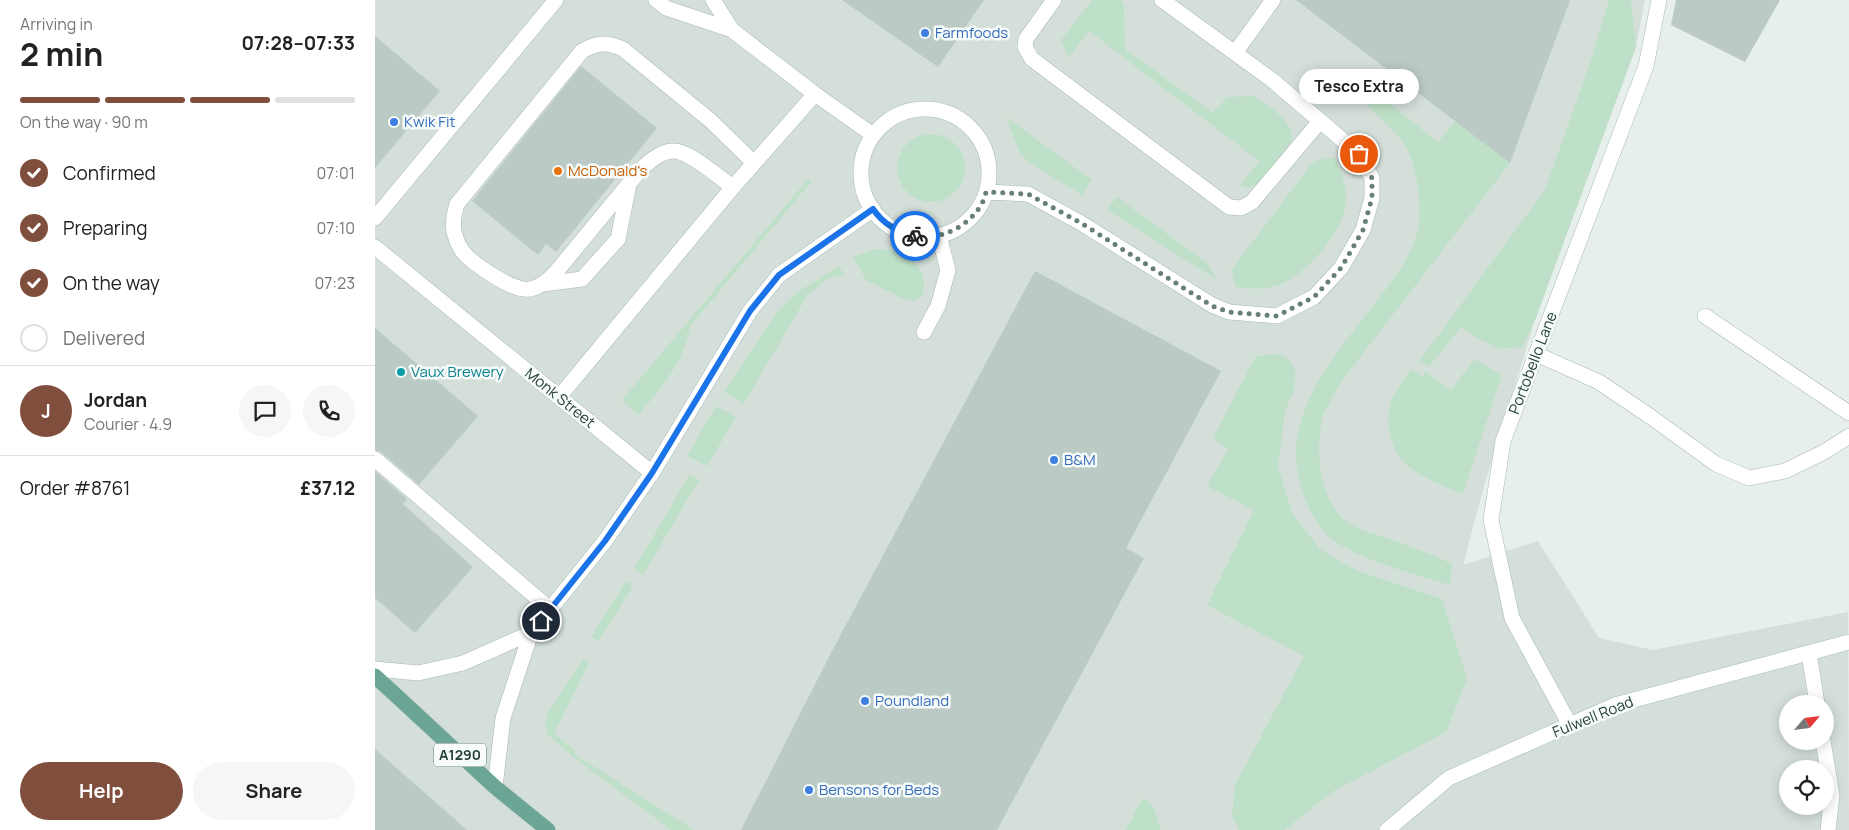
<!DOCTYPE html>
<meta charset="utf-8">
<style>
:root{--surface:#fff;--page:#f6f6f6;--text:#222;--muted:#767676;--line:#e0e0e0;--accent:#804e3d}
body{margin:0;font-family:Manrope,sans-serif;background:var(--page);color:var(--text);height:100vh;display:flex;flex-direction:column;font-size:19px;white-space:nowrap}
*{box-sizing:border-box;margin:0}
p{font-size:16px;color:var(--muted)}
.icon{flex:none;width:28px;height:28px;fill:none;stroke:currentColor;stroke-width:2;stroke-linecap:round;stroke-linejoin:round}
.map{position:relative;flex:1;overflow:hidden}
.drawer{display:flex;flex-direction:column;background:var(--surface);width:375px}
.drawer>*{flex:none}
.needle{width:32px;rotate:62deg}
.controls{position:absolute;left:1404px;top:695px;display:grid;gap:10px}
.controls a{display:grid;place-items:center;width:55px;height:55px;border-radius:50%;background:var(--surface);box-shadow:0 2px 12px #0003;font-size:25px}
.pin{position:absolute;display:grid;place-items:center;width:42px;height:42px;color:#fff;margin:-21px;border:2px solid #fff;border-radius:50%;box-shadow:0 1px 5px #0007}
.courier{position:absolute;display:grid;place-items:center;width:50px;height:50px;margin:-25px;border:4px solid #1a73e8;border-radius:50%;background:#fff;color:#222;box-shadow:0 1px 6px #0007}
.bubble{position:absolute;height:35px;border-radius:18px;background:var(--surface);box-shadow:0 2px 12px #0003;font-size:16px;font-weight:700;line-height:35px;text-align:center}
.headline em{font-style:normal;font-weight:700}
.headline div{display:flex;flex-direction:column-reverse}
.headline{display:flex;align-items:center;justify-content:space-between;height:85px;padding:0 20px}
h1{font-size:32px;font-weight:700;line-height:38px}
.bar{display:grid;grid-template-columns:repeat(4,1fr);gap:8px 5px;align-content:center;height:60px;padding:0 20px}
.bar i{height:6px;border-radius:4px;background:var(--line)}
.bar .selected{background:var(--accent)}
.bar p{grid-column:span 4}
.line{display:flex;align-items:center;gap:12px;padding:0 20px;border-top:1px solid var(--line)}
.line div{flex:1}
.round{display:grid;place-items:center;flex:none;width:52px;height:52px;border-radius:26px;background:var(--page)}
ol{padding:0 20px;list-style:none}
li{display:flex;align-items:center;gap:15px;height:55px}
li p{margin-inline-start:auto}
li .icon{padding:5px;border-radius:50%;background:var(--accent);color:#fff;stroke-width:4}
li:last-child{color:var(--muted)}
li i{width:28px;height:28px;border:2px solid var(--line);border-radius:50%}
.button{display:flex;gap:10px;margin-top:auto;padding:10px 20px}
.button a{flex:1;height:58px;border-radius:30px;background:var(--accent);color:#fff;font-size:20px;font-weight:700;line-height:58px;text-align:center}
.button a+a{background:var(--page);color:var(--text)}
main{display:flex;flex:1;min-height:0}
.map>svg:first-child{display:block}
</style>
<main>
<section class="drawer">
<div class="headline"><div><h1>2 min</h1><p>Arriving in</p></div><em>07:28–07:33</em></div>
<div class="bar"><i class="selected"></i><i class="selected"></i><i class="selected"></i><i></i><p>On the way · 90 m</p></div>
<ol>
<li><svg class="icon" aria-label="check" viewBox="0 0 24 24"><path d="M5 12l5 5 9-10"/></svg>Confirmed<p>07:01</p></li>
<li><svg class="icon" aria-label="check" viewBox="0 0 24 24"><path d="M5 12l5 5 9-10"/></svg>Preparing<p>07:10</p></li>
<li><svg class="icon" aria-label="check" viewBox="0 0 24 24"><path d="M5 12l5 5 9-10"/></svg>On the way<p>07:23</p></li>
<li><i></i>Delivered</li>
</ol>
<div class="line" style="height:90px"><b class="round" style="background:var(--accent);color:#fff">J</b><div><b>Jordan</b><p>Courier · 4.9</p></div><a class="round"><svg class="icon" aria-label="chat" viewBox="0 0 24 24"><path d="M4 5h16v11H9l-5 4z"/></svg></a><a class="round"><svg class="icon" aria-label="phone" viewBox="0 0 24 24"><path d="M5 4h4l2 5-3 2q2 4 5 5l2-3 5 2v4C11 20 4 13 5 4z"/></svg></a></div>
<div class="line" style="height:65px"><div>Order #8761</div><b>£37.12</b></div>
<div class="button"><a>Help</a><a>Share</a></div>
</section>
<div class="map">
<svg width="1474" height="830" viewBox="0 0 1474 830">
<rect width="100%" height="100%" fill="#e6efeb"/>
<path fill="#d4dfda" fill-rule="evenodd" d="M 0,0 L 1270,0 L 1261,47 L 1160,320 L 1107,493 L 1088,565 L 1163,541 L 1224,638 L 1278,650 L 1473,612 L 1474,830 L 0,830 ZM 1412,704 L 1450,704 L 1450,741 L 1412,741 ZM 1412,769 L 1450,769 L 1450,806 L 1412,806 Z"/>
<path fill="#bfe0c8" d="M 717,0 L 746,0 L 749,5 L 750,49 L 838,113 L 852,97 L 879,96 C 893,107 922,121 916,142 L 885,183 L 873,188 L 865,185 L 884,161 L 714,31 L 693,58 L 686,40 Z
M 1234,0 L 1256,0 L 1261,47 L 1160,320 L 1147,347 L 1126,349 L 1102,338 L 1086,327 L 1054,367 L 1045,360 L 1170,190 L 1215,63 Z
M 1002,94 L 1063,142 L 1080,121 L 1135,163 L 966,382 C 960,394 950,407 947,420 C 940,455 944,508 980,527 C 989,531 1000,534 1009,537 C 1032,545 1055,553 1077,564 L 1075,585 C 1042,575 973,557 950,533 C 937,518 930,501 925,483 C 905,410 968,346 1008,293 C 1023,272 1041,250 1044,223 C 1046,200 1042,170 1032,149 C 1025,135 1002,116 991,104 Z
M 631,117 L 717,180 L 707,195 L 653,162 L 645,153 Z
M522 168a34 34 0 1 1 68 0a34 34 0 1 1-68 0Z
M 959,157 C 966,171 972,185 971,201 C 970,231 931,275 903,285 C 889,290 876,289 861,287 L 856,270 L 939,161 Z
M 433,179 L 436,182 L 316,325 C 306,367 290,382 264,415 L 247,400 Z
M 742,197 L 833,264 L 842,280 L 732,210 Z
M 500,249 C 508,250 517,250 524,252 C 543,258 554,279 547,296 L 538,301 L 527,298 L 491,280 L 478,257 Z
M 464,266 L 469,275 L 453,278 L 432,296 L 369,403 L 349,392 L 402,312 L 421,293 Z
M 904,354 L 914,360 L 921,372 L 919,390 L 910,411 L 903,467 L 918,515 L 946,550 L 983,571 L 1067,599 L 1092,679 L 1071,732 L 957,792 L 910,830 L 864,830 L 857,816 L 860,785 L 929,656 L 832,605 L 879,510 L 832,486 L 853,449 L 838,438 L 881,356 Z
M 1099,359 L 1127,375 L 1088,494 C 1070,486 1048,479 1033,466 C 1016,452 1009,423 1016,402 C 1019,391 1030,379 1036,369 L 1048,377 L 1050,371 L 1076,390 Z
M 341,406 L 361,417 L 332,466 L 312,456 Z
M 315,474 L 324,480 L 268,575 L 259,569 Z
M 251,581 L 258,586 L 224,641 L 216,637 Z
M 208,659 L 214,663 L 179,734 L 200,750 L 199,754 L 319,830 L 296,830 L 197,756 L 173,735 L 170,723 L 173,713 Z
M 767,799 L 772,800 L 779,809 L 786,830 L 751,830 Z"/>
<path fill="#bbcac4" d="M 467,0 L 609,0 L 563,67 Z
M 921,0 L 1195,0 L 1135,163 Z
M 1301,0 L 1405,0 L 1370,62 L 1296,25 Z
M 0,36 L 65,91 L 0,168 Z
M 206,66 L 282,128 L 181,252 L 171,244 L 163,255 L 97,201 Z
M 660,271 L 846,371 L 751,548 L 769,558 L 622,830 L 366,830 L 457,651 Z
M 0,328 L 103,416 L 44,485 L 6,452 L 0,450 Z
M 0,471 L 32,499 L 28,504 L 98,567 L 40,633 L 0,598 Z
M 0,749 L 92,830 L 0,830 Z"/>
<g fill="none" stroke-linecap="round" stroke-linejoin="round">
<g stroke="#a8b8b2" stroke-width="16">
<path id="lane" d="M 281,0 L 291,8 L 357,30 L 440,94 L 498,135
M 338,0 L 357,30
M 679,0 L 651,39 L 650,47 L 657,59 L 854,207 L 866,208 L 877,202 L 945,121
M 860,53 L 898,0
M486 173a64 64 0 1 1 128 0a64 64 0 1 1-128 0Z
M 358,187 C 344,178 313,149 297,151 C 285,152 275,161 266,169 L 181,272 C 173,280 166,287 155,289 C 140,293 98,264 88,252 C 85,248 82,242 81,238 C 76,227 79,214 82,204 L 207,51 C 223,42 232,42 248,49 L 336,121 L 379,163
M 611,192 L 653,194 L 706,223 L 837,305 L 854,312 L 902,316 L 939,297 L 966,268 L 988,230 L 997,198 L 997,178 L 984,154 L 897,80 L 787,0
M 168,284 L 207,279 L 243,239 L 254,184
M 1330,316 L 1474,413
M 549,332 L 563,306 L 573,270 L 564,236
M 1161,354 L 1224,382 L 1276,417 L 1341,464 L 1374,478 L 1410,471 L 1449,452 L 1474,436
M 184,397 L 358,187 L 440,94
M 277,473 L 375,311 L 404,275 L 498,209
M 1434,653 L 1442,704
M 1448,741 L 1457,795 L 1453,830"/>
</g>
<g stroke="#a8b8b2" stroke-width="16">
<path id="street" d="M 0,218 L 181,0
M 0,247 L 277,473 L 230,541 L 156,633 L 128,718 L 120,787
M 0,459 L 176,610
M 0,669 L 43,673 L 88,663 L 156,633
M 1195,725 L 1137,618 L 1116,520 L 1128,441 L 1271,66 L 1284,0"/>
</g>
<g stroke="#a4bbb3" stroke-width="16">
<path id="secondary" d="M 1012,830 L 1074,778 L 1240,705 L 1474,642"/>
</g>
<g stroke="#c2cac8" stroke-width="16">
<path id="primary" d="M 0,676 L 120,787 L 173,830"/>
</g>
<use href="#lane" stroke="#fff" stroke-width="15"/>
<use href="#street" stroke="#fff" stroke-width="15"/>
<use href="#secondary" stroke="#fff" stroke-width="15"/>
<use href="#primary" stroke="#6aa596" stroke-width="15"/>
</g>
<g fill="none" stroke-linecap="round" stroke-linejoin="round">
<path stroke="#687f78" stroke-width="5" stroke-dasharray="0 9" d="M 540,236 C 568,242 605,221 611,192 L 653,194 L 706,223 L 837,306 L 854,312 L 902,316 L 939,297 L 966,268 L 988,230 L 997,198 L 997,178 L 984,154"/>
<path stroke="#1a73e8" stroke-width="6" d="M 166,621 L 230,541 L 277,473 L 375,311 L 404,275 L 498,209 C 509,225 522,231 540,236"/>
</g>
<g fill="#3f7fe0" stroke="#f7fbf9" stroke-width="2">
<circle cx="550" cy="33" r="5"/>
<circle cx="19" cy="122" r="5"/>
<circle cx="679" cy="460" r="5"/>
<circle cx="490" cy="701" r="5"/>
<circle cx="434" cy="790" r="5"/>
</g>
<circle fill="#e8710a" stroke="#f7fbf9" stroke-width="2" cx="183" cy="171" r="5"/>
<circle fill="#0f9aa8" stroke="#f7fbf9" stroke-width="2" cx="26" cy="372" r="5"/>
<g text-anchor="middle" stroke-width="5" stroke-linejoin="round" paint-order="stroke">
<rect fill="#f7fbf9" stroke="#637a73" stroke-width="1" x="59" y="743.5" width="52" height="23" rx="4"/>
<g font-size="14" font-weight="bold" fill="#24423a">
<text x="85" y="760">A1290</text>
</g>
<g font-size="15" fill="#366cbe" stroke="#f7fbf9" text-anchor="start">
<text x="560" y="38">Farmfoods</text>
<text x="29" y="127">Kwik Fit</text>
<text x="689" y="465">B&amp;M</text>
<text x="500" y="706">Poundland</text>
<text x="444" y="795">Bensons for Beds</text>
</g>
<g font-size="15" fill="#c56008" stroke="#f7fbf9" text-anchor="start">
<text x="193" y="176">McDonald's</text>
</g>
<g font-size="15" fill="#24423a" stroke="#f7fbf9">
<text transform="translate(1158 363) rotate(-69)" y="5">Portobello Lane</text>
<text transform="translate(185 398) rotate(39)" y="5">Monk Street</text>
<text transform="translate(1218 717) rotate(-22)" y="5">Fulwell Road</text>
</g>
<g font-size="15" fill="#0d838f" stroke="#f7fbf9" text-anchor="start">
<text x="36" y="377">Vaux Brewery</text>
</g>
</g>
</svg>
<div class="controls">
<a><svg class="needle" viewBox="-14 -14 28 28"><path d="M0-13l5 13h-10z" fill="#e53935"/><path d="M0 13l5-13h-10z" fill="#767676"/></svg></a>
<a><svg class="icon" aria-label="locate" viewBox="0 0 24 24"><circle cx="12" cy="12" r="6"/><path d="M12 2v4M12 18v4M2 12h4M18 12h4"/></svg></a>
</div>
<div class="pin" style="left:984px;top:154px;background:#ea580c"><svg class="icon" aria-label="bag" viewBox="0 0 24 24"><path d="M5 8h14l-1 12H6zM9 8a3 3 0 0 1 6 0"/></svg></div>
<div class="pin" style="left:166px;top:621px;background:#1f2937"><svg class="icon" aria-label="home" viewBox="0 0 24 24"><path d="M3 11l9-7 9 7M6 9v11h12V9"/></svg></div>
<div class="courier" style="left:540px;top:236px"><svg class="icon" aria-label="bike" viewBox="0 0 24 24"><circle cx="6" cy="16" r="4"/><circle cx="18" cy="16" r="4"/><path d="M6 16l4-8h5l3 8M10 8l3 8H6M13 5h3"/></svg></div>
<div class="bubble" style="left:924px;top:69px;width:120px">Tesco Extra</div>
</div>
</main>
